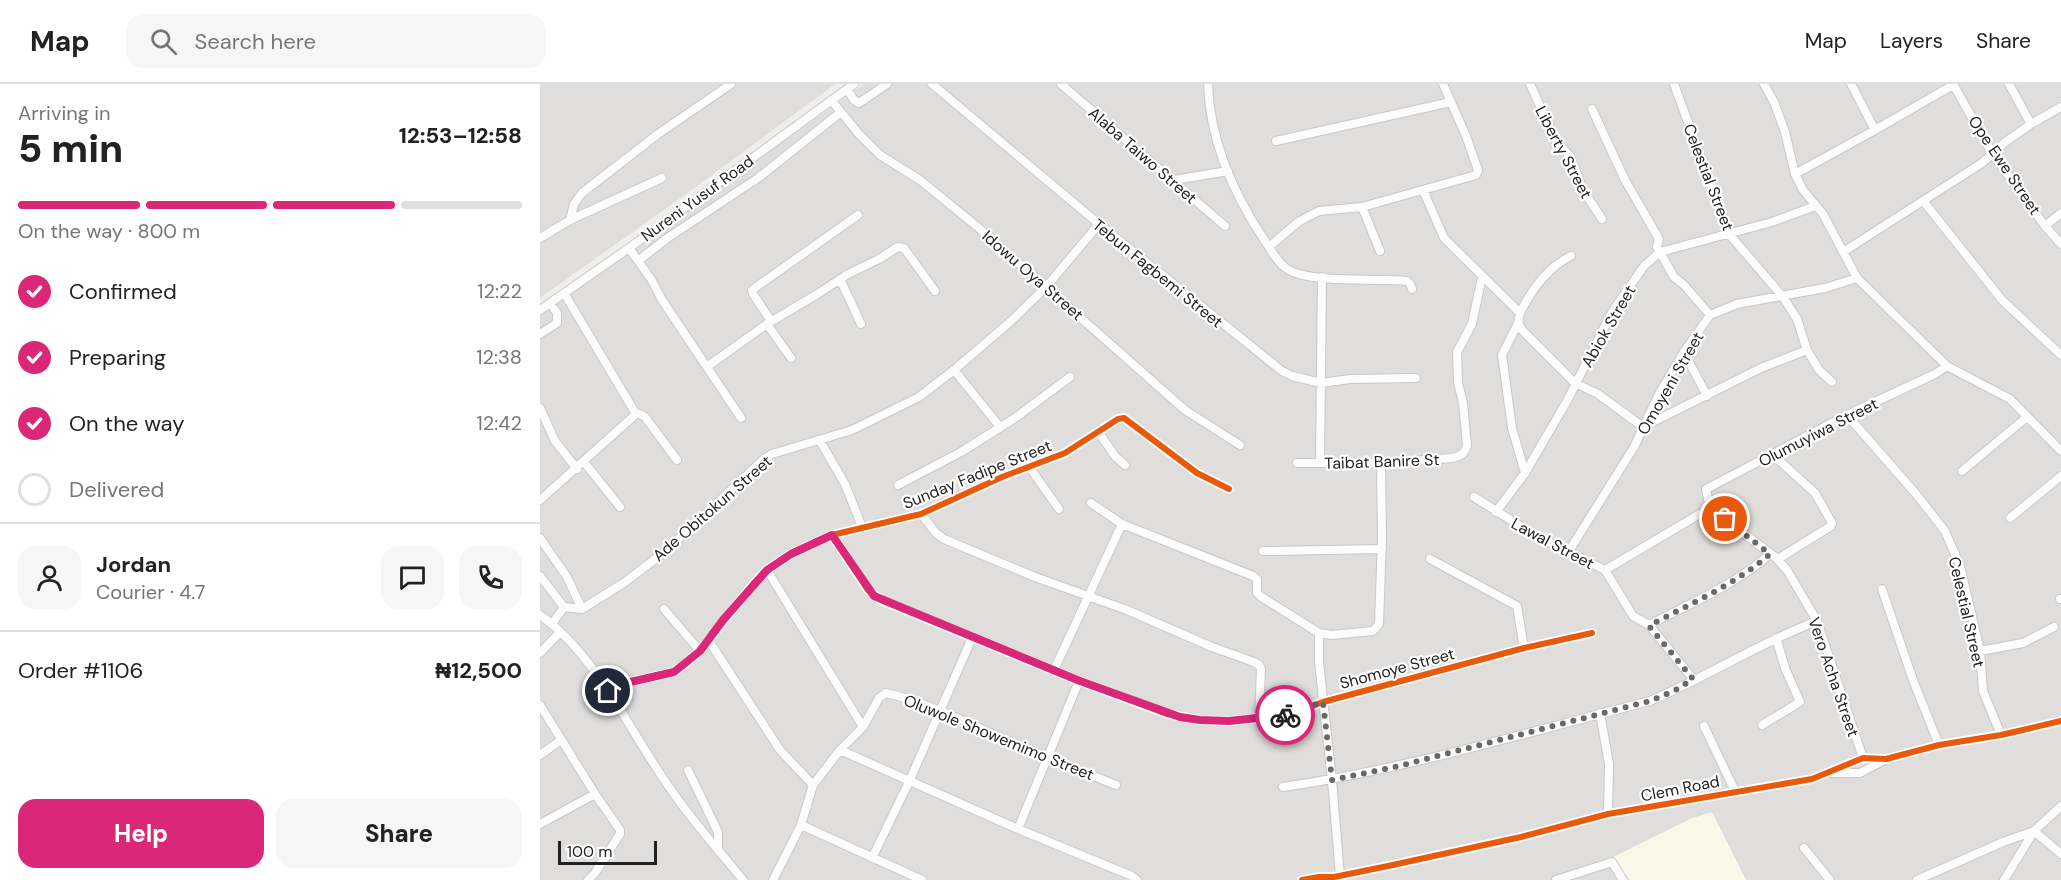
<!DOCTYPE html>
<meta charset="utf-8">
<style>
:root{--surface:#fff;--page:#f6f6f6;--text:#222;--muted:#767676;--line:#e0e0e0;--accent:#db2777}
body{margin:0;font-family:"DM Sans",sans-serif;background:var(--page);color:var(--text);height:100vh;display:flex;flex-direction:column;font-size:22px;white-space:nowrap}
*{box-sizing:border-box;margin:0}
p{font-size:20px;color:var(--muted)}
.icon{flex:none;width:33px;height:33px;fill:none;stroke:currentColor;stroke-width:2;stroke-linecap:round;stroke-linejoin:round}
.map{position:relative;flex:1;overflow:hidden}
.sheet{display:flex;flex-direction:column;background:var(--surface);width:540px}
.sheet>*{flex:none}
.scale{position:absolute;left:18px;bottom:15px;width:99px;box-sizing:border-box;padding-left:6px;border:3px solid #222;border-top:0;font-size:16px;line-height:21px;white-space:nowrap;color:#222;-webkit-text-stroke:4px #fff;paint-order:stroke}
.pin{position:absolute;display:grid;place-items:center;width:51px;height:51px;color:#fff;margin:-26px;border:3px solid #fff;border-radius:50%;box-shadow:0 2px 6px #0007}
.courier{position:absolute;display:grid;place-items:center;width:60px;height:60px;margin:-30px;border:4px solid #db2777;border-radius:50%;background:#fff;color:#222;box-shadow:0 2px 8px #0007}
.headline em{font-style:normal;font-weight:800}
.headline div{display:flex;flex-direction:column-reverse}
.headline{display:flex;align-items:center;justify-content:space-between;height:102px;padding:0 18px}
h1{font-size:39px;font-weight:800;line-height:45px}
.bar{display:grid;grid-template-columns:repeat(4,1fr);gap:9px 6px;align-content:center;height:72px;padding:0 18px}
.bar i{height:8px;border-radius:4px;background:var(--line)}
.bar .current{background:var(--accent)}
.bar p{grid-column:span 4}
.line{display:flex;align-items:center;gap:15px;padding:0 18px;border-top:2px solid var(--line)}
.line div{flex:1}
.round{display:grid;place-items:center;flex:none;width:63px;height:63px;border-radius:18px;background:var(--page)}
ol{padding:0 18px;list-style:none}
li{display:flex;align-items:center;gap:18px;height:66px}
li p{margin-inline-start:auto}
li .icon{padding:6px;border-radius:50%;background:var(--accent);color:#fff;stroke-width:4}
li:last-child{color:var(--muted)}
li i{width:33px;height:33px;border:3px solid var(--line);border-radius:50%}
.button{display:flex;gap:12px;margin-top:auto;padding:12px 18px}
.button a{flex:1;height:69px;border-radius:18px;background:var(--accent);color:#fff;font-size:24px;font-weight:800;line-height:69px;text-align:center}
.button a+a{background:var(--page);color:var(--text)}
header{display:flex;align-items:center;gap:36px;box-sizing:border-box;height:84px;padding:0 30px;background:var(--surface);border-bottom:2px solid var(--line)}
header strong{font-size:28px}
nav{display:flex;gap:33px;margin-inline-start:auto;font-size:21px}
.search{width:420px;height:54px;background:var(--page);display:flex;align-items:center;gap:15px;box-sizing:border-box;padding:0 21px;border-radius:18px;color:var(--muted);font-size:22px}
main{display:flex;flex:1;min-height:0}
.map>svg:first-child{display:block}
</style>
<header>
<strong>Map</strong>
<div class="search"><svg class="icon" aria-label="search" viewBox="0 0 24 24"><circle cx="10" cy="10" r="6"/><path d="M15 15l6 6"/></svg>Search here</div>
<nav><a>Map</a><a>Layers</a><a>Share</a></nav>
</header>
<main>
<section class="sheet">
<div class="headline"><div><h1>5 min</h1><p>Arriving in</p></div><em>12:53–12:58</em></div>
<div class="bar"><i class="current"></i><i class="current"></i><i class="current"></i><i></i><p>On the way · 800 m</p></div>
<ol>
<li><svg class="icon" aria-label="check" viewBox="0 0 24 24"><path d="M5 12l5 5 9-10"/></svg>Confirmed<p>12:22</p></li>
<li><svg class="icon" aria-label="check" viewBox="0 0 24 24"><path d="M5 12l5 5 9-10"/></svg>Preparing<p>12:38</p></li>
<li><svg class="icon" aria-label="check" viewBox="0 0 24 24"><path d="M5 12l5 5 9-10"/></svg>On the way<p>12:42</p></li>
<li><i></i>Delivered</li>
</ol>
<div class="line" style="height:108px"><a class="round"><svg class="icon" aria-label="person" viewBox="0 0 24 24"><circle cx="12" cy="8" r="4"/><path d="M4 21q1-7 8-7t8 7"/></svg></a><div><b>Jordan</b><p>Courier · 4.7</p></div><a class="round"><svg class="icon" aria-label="chat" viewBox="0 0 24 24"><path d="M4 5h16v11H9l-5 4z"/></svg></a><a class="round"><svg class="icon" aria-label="phone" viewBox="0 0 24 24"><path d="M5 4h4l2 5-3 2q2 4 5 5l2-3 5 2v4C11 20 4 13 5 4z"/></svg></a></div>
<div class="line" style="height:78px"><div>Order #1106</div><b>₦12,500</b></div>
<div class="button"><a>Help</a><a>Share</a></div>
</section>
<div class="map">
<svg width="1521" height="796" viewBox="0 0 1521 796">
<rect width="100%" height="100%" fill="#f0eeeb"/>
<path fill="#dfdedc" d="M 0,0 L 295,0 L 149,108 L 0,214 Z
M 324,0 L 1521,0 L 1521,796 L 0,796 L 0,231 Z"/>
<path fill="#f8f7e8" d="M 1172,728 L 1206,796 L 1090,796 L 1069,775 L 1150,735 Z"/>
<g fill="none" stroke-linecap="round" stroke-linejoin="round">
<g stroke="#c9c8c7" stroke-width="10">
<path id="minor" d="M 392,0 L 559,140 L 742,287 L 752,292 L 781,299 L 810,295 L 876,294
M 521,0 L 685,142
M 668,0 C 670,56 694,111 725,157 C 732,168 740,183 753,188 C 781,199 835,194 867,197 L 870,200 L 872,205
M 990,0 L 1016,57 L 1030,72 L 1043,106 L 1062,135
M 1134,0 L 1189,150 L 1243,213 L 1257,235 L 1267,266 L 1279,286 L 1292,298
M 1224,0 L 1234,18 L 1245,48 L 1255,90 L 1263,106 L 1283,130 L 1317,194 L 1407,282 L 1470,315 L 1521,367
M 1311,0 L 1335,46
M 1413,0 L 1452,69 L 1505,142 L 1521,160
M 1469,0 L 1491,40
M 307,5 L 314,16 L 319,19 L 347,0
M 291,16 L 319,50 L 340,71 L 380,96 L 440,145 L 645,326 L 700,361
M 1052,25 L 1085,96 L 1119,155 L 1117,163 L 1134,193 L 1144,201 L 1170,231
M 736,57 L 911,18
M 1255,90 L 1335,46 L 1413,1
M 634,96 L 688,87
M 883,106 L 904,154 L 980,229 L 978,239 L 982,246 L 1035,299 L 1058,310 L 1103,343 L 1221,284 L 1267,266
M 1384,118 L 1462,216 L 1521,271
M 822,123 L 840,167
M 30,136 L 34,120 L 42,109 L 118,50 L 191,0
M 1505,142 L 1521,129
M 0,154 L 30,136 L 122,94
M 729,163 L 758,138 L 779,127 L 822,123 L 936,91 L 938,86 L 926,52 L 903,0
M 89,164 L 111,195 L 122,216 L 201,334
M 1303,168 L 1442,79 L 1464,59 L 1491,40 L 1521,23
M 98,177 L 126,155 L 218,94 L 301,28
M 300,195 L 321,240
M 24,209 L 96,330
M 0,226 L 89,164 L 314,0
M 980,229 C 991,207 1008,183 1031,172
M 231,237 L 213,210 L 212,206 L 318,131
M 978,239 L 962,271 L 972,344 L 985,389
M 227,240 L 251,274
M 0,250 L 17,239 L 17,229 L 10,219
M 1144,268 L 1167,312
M 168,282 L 227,240 L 279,209 L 308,190 L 339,175 L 358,163 L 364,164 L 395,207
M 414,286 L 460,343
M 0,324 L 15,357 L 37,385
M 1307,331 L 1376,410 L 1405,447 L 1420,482 L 1440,567 L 1443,607 L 1461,651
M 559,349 L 575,372 L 585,381
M 280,357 L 305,400 L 322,443
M 1232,370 L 1275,409 L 1292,439 L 1291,442 L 1238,475
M 44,378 L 80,423
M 757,379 L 841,379 L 912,374 C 920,372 924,371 927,362 L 923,319 L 918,299 L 917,268 L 932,240 L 942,193
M 780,379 L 782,193
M 490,384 L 519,425
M 1422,387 L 1487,333
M 358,401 L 421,368 L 475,334 L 530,293
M 934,413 L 995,451 L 1065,486 L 1093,532 L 1109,541 L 1153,595
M 0,416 L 96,330 L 100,330 L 105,333 L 137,376
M 551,419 L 582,440 L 713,492 L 717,495 L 717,509 L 720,512 L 779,549 L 792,551 L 833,547 L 839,540 L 842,453 L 841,379
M 1170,424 L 1166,405 L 1168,404 L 1307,331 L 1395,290 L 1407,282
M 956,428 L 985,389 L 1027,317 L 1072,228 L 1104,182 L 1120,168 L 1232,138 L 1275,122
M 381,430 L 396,449 L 404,455 L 495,493 L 587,526 L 672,563 L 714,578 L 719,581 L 721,585 L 719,635
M 1470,434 L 1521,392
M 292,451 L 328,506 L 343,517 L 539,597 L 627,630 L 660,636 L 689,637 L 743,632 L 783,618 L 984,564 L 1052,549
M 0,454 L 27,493 L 42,525
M 723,467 L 842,465
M 1029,467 L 1094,363 L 1119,310 L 1144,268 L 1170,231 L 1197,220 L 1285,204 L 1317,194
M 890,475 L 977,522 L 984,564
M 227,486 L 323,643
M 1065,486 L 1170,424 L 1235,473 L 1247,486 L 1277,537 L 1323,674
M 0,492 L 24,523
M 1342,505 L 1373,596 L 1399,661
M 1520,515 L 1521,515
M 42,525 L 85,498 L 127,466 L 224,375 L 232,370 L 312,346 L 379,313 L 414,286 L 470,238 L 506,203 L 559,140
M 124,525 L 160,567
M 0,531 C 52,567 86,639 121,691 C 145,728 175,762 203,796
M 12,540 L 24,523 L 42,525
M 1109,541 C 1151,519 1195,501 1230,470
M 779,549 L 779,578 L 792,696 L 800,792
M 169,557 L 240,666 L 273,701
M 1440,567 L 1483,559 L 1514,543
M 0,569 L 20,548
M 514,586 L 582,440
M 68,607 L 86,599 L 134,588 L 144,581 L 160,567 L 214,499 L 227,486 L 251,470 L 292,451 L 381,430 L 462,393 L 525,369 L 578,335 L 584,334 L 657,389 L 689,405
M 0,621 L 55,710 L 80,746 L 80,750 L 55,789 L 48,796
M 1060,629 L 1069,680 L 1068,730
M 1222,641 L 1260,618 L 1245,584 L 1236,554
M 1164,642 L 1195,707
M 300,666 L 478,745 L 592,792 L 597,796
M 0,671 L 21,656
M 148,686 L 178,748 L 178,764
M 1289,689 L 1320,689 L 1346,675
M 743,703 C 867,685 988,648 1110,617 C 1167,593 1219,559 1277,537
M 0,740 L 55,710
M 261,741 L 382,796
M 478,745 L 539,597
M 1264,764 L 1290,796
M 332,774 L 369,698 L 432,554
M 233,796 L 261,741 L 273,701 L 300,666 L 323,643 L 339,614 L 346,609 C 385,618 421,636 457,652 C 497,669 536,685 576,701
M 762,796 L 779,793 L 794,793 L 848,782 L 981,753 L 1068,730 L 1272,695 L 1323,674 L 1346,675 L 1399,661 L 1461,651 L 1521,637
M 1016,796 L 1072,778 L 1083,796
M 1377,796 L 1463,758 L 1494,747 L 1521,770
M 1464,796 L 1494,747 L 1521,722"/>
</g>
<use href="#minor" stroke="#fdfcfc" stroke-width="8"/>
<g stroke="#fff" stroke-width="10">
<path id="cycleway" d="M 292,451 L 328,506 L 343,517 L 539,597 L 627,630 L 660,636 L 689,637 L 743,632 L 783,618 L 984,564 L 1052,549
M 68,607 L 86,599 L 134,588 L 144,581 L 160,567 L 214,499 L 227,486 L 251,470 L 292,451 L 381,430 L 462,393 L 525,369 L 578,335 L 584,334 L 657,389 L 689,405
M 762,796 L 779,793 L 794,793 L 848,782 L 981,753 L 1068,730 L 1272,695 L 1323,674 L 1346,675 L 1399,661 L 1461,651 L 1521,637"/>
</g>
<use href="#cycleway" stroke="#e8590c" stroke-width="6"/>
</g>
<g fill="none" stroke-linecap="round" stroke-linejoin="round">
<path stroke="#6a6968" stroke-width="6" stroke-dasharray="0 10.8" d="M 745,631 L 783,618 L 792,696 L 855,683 L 1110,617 L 1134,607 L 1153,595 L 1109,542 C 1151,519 1195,501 1230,470 L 1185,435"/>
<path stroke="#db2777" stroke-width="8" d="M 68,607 L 86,599 L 134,588 L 160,567 L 183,536 L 227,486 L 251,470 L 292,451 L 334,512 L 540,597 L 640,633 L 660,636 L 689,637 L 745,631"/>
</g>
<g text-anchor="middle" stroke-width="4.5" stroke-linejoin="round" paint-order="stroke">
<g font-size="16" fill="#222" stroke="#fff">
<text transform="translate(1024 68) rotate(62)" y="6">Liberty Street</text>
<text transform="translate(603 71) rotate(41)" y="6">Alaba Taiwo Street</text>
<text transform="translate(1465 81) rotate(56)" y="6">Ope Ewe Street</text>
<text transform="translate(1169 93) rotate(69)" y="6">Celestial Street</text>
<text transform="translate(157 114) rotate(-36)" y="6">Nureni Yusuf Road</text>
<text transform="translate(618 189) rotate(39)" y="6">Tebun Fagbemi Street</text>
<text transform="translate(493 191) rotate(41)" y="6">Idowu Oya Street</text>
<text transform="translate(1068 242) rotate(-60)" y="6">Abiok Street</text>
<text transform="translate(1130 299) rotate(-60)" y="6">Omoyeni Street</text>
<text transform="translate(1278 348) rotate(-27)" y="6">Olumuyiwa Street</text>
<text transform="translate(842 377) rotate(-2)" y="6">Taibat Banire St</text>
<text transform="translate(437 390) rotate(-22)" y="6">Sunday Fadipe Street</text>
<text transform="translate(172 424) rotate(-41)" y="6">Ade Obitokun Street</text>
<text transform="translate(1013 459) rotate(28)" y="6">Lawal Street</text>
<text transform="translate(1427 528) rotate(77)" y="6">Celestial Street</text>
<text transform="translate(857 584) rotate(-15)" y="6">Shomoye Street</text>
<text transform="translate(1294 593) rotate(71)" y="6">Vero Acha Street</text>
<text transform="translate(459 653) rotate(22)" y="6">Oluwole Showemimo Street</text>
<text transform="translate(1140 704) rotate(-11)" y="6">Clem Road</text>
</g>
</g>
</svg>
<div class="scale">100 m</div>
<div class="pin" style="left:1185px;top:435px;background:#ea580c"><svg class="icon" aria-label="bag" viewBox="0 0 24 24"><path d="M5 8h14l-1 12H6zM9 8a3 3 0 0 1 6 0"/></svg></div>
<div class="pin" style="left:68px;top:607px;background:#1f2937"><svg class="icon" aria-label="home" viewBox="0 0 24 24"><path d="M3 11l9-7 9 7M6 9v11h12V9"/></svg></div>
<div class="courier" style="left:745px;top:631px"><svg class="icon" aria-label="bike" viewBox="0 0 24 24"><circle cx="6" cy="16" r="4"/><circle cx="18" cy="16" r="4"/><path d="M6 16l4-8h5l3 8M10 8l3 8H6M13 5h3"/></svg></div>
</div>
</main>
